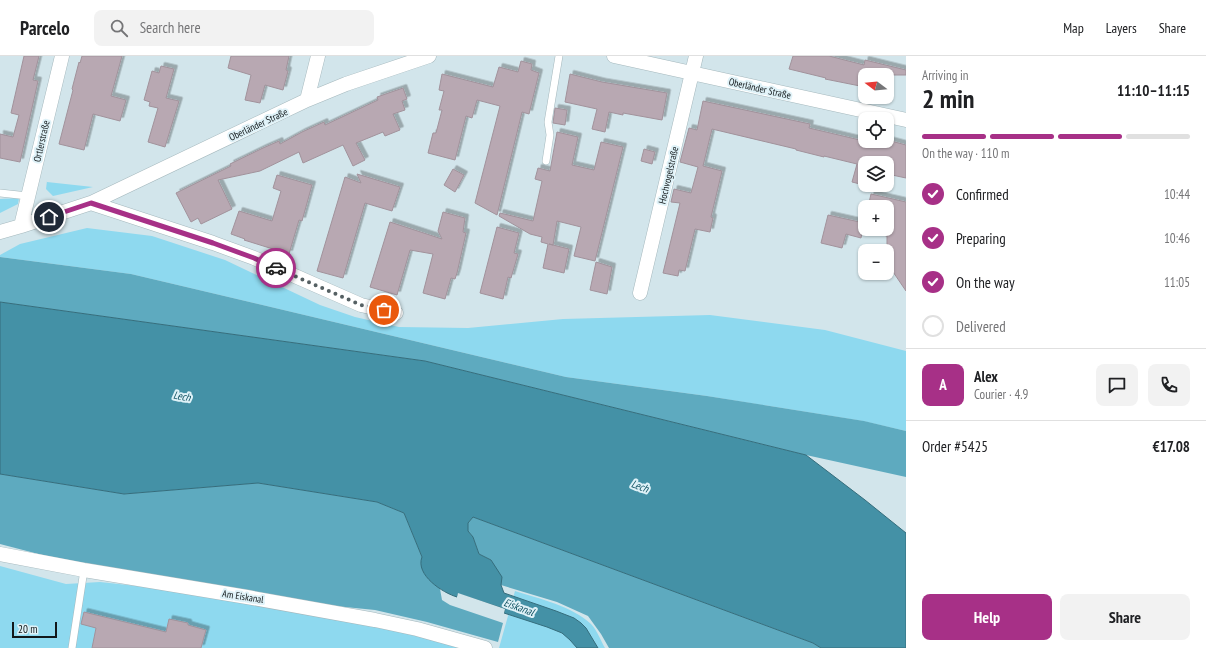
<!DOCTYPE html>
<meta charset="utf-8">
<style>
:root{--surface:#fff;--page:#f2f2f2;--text:#202124;--muted:#757577;--line:#e0e0e0;--accent:#a73087}
body{margin:0;font-family:"PT Sans Narrow",sans-serif;background:var(--page);color:var(--text);height:100vh;display:flex;flex-direction:column;font-size:15px;white-space:nowrap}
*{box-sizing:border-box;margin:0}
p{font-size:13px;color:var(--muted)}
.icon{flex:none;width:22px;height:22px;fill:none;stroke:currentColor;stroke-width:2;stroke-linecap:round;stroke-linejoin:round}
.map{position:relative;flex:1;overflow:hidden}
.drawer{display:flex;flex-direction:column;background:var(--surface);width:300px}
.drawer>*{flex:none}
.needle{width:26px;rotate:286deg}
.buttons{position:absolute;left:858px;top:12px;display:grid;gap:8px}
.buttons a{display:grid;place-items:center;width:36px;height:36px;border-radius:8px;background:var(--surface);box-shadow:0 1px 3px #0004;font-size:20px}
.scale{position:absolute;left:12px;bottom:10px;width:45px;box-sizing:border-box;padding-left:4px;border:2px solid #12181a;border-top:0;font-size:11px;line-height:14px;white-space:nowrap;color:#12181a;-webkit-text-stroke:3px #dff2f8;paint-order:stroke}
.pin{position:absolute;display:grid;place-items:center;width:34px;height:34px;color:#fff;margin:-17px;border:2px solid #fff;border-radius:50%;box-shadow:0 1px 4px #0007}
.courier{position:absolute;display:grid;place-items:center;width:40px;height:40px;margin:-20px;border:3px solid #a73087;border-radius:50%;background:#fff;color:#222;box-shadow:0 1px 5px #0007}
.overview em{font-style:normal;font-weight:600}
.overview div{display:flex;flex-direction:column-reverse}
.overview{display:flex;align-items:center;justify-content:space-between;height:68px;padding:0 16px}
h1{font-size:26px;font-weight:600;line-height:30px}
.bar{display:grid;grid-template-columns:repeat(4,1fr);gap:6px 4px;align-content:center;height:48px;padding:0 16px}
.bar i{height:5px;border-radius:3px;background:var(--line)}
.bar .active{background:var(--accent)}
.bar p{grid-column:span 4}
.line{display:flex;align-items:center;gap:10px;padding:0 16px;border-top:1px solid var(--line)}
.line div{flex:1}
.round{display:grid;place-items:center;flex:none;width:42px;height:42px;border-radius:8px;background:var(--page)}
ol{padding:0 16px;list-style:none}
li{display:flex;align-items:center;gap:12px;height:44px}
li p{margin-inline-start:auto}
li .icon{padding:4px;border-radius:50%;background:var(--accent);color:#fff;stroke-width:4}
li:last-child{color:var(--muted)}
li i{width:22px;height:22px;border:2px solid var(--line);border-radius:50%}
.cta{display:flex;gap:8px;margin-top:auto;padding:8px 16px}
.cta a{flex:1;height:46px;border-radius:8px;background:var(--accent);color:#fff;font-size:16px;font-weight:600;line-height:46px;text-align:center}
.cta a+a{background:var(--page);color:var(--text)}
header{display:flex;align-items:center;gap:24px;box-sizing:border-box;height:56px;padding:0 20px;background:var(--surface);border-bottom:1px solid var(--line)}
header strong{font-size:19px}
nav{display:flex;gap:22px;margin-inline-start:auto;font-size:14px}
.search{width:280px;height:36px;background:var(--page);display:flex;align-items:center;gap:10px;box-sizing:border-box;padding:0 14px;border-radius:8px;color:var(--muted);font-size:15px}
main{display:flex;flex:1;min-height:0}
.map>svg:first-child{display:block}
</style>
<header>
<strong>Parcelo</strong>
<div class="search"><svg class="icon" aria-label="search" viewBox="0 0 24 24"><circle cx="10" cy="10" r="6"/><path d="M15 15l6 6"/></svg>Search here</div>
<nav><a>Map</a><a>Layers</a><a>Share</a></nav>
</header>
<main>
<div class="map">
<svg width="906" height="592" viewBox="0 0 906 592">
<defs>
<filter id="shadow"><feDropShadow dx="3.5" dy="-3.5" stdDeviation="0" flood-color="#0004"/></filter>
</defs>
<rect width="100%" height="100%" fill="#d2e5eb"/>
<path fill="#8ed9ef" d="M 47,125 L 47,126 L 93,131 L 53,140 L 46,133 Z
M 19,142 L 18,148 L 0,157 L 0,143 Z
M 87,172 L 152,180 L 225,204 L 320,249 L 355,261 L 399,271 L 468,272 L 563,263 L 710,259 L 825,274 L 906,295 L 906,375 L 863,365 L 707,340 L 566,321 L 131,218 L 0,201 L 0,199 L 20,188 Z
M 0,510 L 66,528 L 100,526 L 228,540 L 474,592 L 0,592 Z
M 515,535 C 540,543 572,550 591,568 C 597,574 601,585 605,592 L 499,592 Z"/>
<path fill="#5eaabf" d="M 0,201 L 131,218 L 566,321 L 707,340 L 864,365 L 906,375 L 906,421 L 806,399 L 425,305 L 0,246 Z
M 0,418 L 124,438 L 258,427 L 377,446 L 404,457 L 422,501 L 427,520 L 440,533 L 442,544 L 450,549 L 503,567 L 498,586 L 427,566 L 375,554 L 315,548 L 73,507 L 0,488 Z
M 473,461 L 813,587 L 821,592 L 609,592 L 601,578 L 588,560 L 557,546 L 501,529 L 491,504 L 479,498 L 473,481 L 468,475 L 468,467 Z"/>
<path fill="#4491a6" stroke="#356d7c" d="M 0,246 L 425,305 L 806,399 L 865,444 L 906,477 L 906,592 L 821,592 L 813,587 L 473,461 L 468,467 L 468,475 L 473,481 L 479,498 L 491,504 L 502,521 L 501,529 L 504,537 L 556,555 L 574,562 L 581,567 L 586,572 L 598,592 L 577,592 L 570,584 L 562,577 L 547,571 L 504,557 L 505,553 L 458,538 L 457,541 C 443,537 415,519 422,501 L 404,457 L 377,446 L 258,427 L 124,438 L 0,418 Z"/>
<path fill="#d2e5eb" d="M 458,537 L 505,553 L 504,557 L 502,557 L 503,554 L 459,540 L 459,542 L 457,541 Z"/>
<path fill="#b8a8b2" stroke="#a1929b" filter="url(#shadow)" d="M 24,0 L 39,0 L 33,24 L 38,25 L 20,106 L 0,102 L 0,78 L 13,81 L 19,59 L 11,57 Z
M 82,0 L 122,0 L 111,40 L 126,44 L 120,65 L 93,58 L 84,94 L 59,88 L 73,34 L 72,33 L 79,6 L 80,7 Z
M 231,0 L 289,0 L 286,14 L 288,15 L 283,34 L 265,29 L 260,47 L 245,44 L 251,19 L 228,12 Z
M 793,0 L 829,0 L 864,9 L 865,4 L 906,14 L 906,19 L 865,19 L 865,31 L 825,23 L 826,22 L 789,13 Z
M 521,5 L 532,8 L 531,14 L 539,17 L 529,58 L 522,56 L 497,159 L 475,147 L 500,50 L 477,44 L 472,62 L 466,60 L 455,104 L 428,97 L 433,77 L 436,77 L 442,54 L 439,54 L 444,35 L 439,34 L 442,18 L 493,31 L 499,11 L 518,16 Z
M 161,10 L 174,13 L 166,42 L 179,45 L 165,91 L 148,86 L 158,52 L 149,50 L 150,46 L 144,44 L 152,15 L 159,17 Z
M 570,18 L 602,26 L 667,37 L 662,64 L 623,57 L 623,59 L 609,56 L 605,76 L 592,73 L 597,53 L 565,46 Z
M 403,32 L 407,43 L 402,45 L 405,54 L 393,58 L 400,74 L 385,80 L 383,76 L 356,87 L 365,104 L 353,110 L 343,89 L 303,107 L 299,96 L 260,115 L 218,124 L 232,153 L 201,168 L 198,162 L 191,166 L 176,137 L 231,110 L 230,108 L 263,92 L 279,85 L 280,88 L 302,76 L 324,66 L 325,69 L 378,44 L 377,41 Z
M 703,45 L 810,68 L 809,72 L 881,89 L 882,85 L 891,85 L 906,89 L 906,122 L 892,119 L 887,122 L 887,107 L 865,107 L 865,129 L 875,129 L 872,131 L 852,126 L 857,108 L 824,100 L 824,101 L 796,94 L 796,93 L 712,73 L 703,110 L 722,115 L 711,161 L 713,162 L 710,176 L 695,173 L 685,215 L 679,214 L 678,220 L 663,217 L 680,147 L 671,146 L 674,133 L 691,137 L 698,111 L 680,106 L 689,72 L 697,74 Z
M 555,52 L 567,54 L 565,69 L 553,67 Z
M 557,76 L 578,81 L 572,109 L 594,114 L 601,86 L 623,91 L 595,205 L 574,200 L 581,171 L 557,165 L 553,189 L 549,188 L 569,193 L 564,217 L 543,212 L 548,188 L 541,186 L 542,181 L 530,178 L 499,160 L 500,157 L 533,165 L 542,125 L 535,123 L 538,112 L 550,115 Z
M 644,93 L 655,96 L 652,108 L 641,105 Z
M 453,113 L 464,119 L 455,136 L 444,129 Z
M 357,118 L 400,131 L 392,155 L 365,147 L 343,222 L 317,215 L 345,121 L 361,127 Z
M 277,119 L 312,129 L 302,165 L 299,164 L 289,198 L 244,184 L 245,183 L 231,178 L 239,155 L 272,165 L 281,135 L 273,132 Z
M 871,138 L 906,146 L 906,235 L 887,207 L 887,180 L 862,175 L 865,163 L 865,173 L 887,173 L 887,151 L 868,151 Z
M 443,156 L 465,162 L 463,176 L 466,177 L 457,217 L 455,223 L 451,222 L 445,243 L 423,237 L 433,198 L 410,194 L 397,239 L 370,231 L 390,166 L 442,183 L 438,175 Z
M 828,159 L 864,167 L 861,182 L 846,178 L 842,192 L 821,187 Z
M 497,171 L 519,177 L 514,197 L 518,198 L 511,222 L 508,221 L 503,243 L 480,237 Z
M 596,206 L 612,211 L 607,238 L 590,234 Z
M 84,556 L 166,576 L 169,563 L 188,567 L 188,569 L 206,574 L 201,592 L 92,592 L 96,572 L 81,568 Z"/>
<g fill="none" stroke-linecap="round" stroke-linejoin="round">
<g stroke="#a5b8bd" stroke-width="8">
<path id="lane" d="M 546,105 L 550,79 L 548,66 L 559,0
M 0,137 L 28,140
M 72,592 L 84,514"/>
</g>
<g stroke="#a5b8bd" stroke-width="15">
<path id="street" d="M 614,0 L 906,64
M 307,44 L 318,0
M 91,147 L 213,187 L 254,202 L 361,249 L 396,257
M 21,170 L 62,0
M 0,176 L 21,170 L 91,147 L 307,44 L 346,28 L 429,0
M 640,237 L 696,0
M 0,498 L 84,514 L 247,541 L 375,564 L 417,573 L 485,592"/>
</g>
<use href="#lane" stroke="#fff" stroke-width="7"/>
<use href="#street" stroke="#fff" stroke-width="14"/>
</g>
<g fill="none" stroke-linecap="round" stroke-linejoin="round">
<path stroke="#556063" stroke-width="4" stroke-dasharray="0 7.2" d="M 276,212 L 361,249 L 384,254"/>
<path stroke="#a73087" stroke-width="5" d="M 49,161 L 91,147 L 213,187 L 254,202 L 276,212"/>
</g>
<g text-anchor="middle" stroke-width="4" stroke-linejoin="round" paint-order="stroke">
<g font-size="10" fill="#12181a" stroke="#dff2f8">
<text transform="translate(760 32) rotate(13)" y="4">Oberländer Straße</text>
<text transform="translate(258 68) rotate(-25)" y="4">Oberländer Straße</text>
<text transform="translate(41 85) rotate(-77)" y="4">Ortlerstraße</text>
<text transform="translate(668 119) rotate(-77)" y="4">Hochvogelstraße</text>
<text transform="translate(243 540) rotate(9)" y="4">Am Eiskanal</text>
</g>
<g font-size="11" font-style="italic" fill="#155565" stroke="#dff2f8">
<text transform="translate(182 340) rotate(10)" y="4">Lech</text>
<text transform="translate(640 430) rotate(20)" y="4">Lech</text>
<text transform="translate(519 551) rotate(20)" y="4">Eiskanal</text>
</g>
</g>
</svg>
<div class="buttons">
<a><svg class="needle" viewBox="-14 -14 28 28"><path d="M0-13l5 13h-10z" fill="#e53935"/><path d="M0 13l5-13h-10z" fill="#757577"/></svg></a>
<a><svg class="icon" aria-label="locate" viewBox="0 0 24 24"><circle cx="12" cy="12" r="6"/><path d="M12 2v4M12 18v4M2 12h4M18 12h4"/></svg></a>
<a><svg class="icon" aria-label="layers" viewBox="0 0 24 24"><path d="M12 4l9 5-9 5-9-5zM3 14l9 5 9-5"/></svg></a>
<a>+</a>
<a>−</a>
</div>
<div class="scale">20 m</div>
<div class="pin" style="left:384px;top:254px;background:#ea580c"><svg class="icon" aria-label="bag" viewBox="0 0 24 24"><path d="M5 8h14l-1 12H6zM9 8a3 3 0 0 1 6 0"/></svg></div>
<div class="pin" style="left:49px;top:161px;background:#1f2937"><svg class="icon" aria-label="home" viewBox="0 0 24 24"><path d="M3 11l9-7 9 7M6 9v11h12V9"/></svg></div>
<div class="courier" style="left:276px;top:212px"><svg class="icon" aria-label="car" viewBox="0 0 24 24"><path d="M5 17H2v-5l4-1 3-4h7l3 4 3 1v5h-3M9 17h6M6 11h13"/><circle cx="7" cy="17" r="2"/><circle cx="17" cy="17" r="2"/></svg></div>
</div>
<section class="drawer">
<div class="overview"><div><h1>2 min</h1><p>Arriving in</p></div><em>11:10–11:15</em></div>
<div class="bar"><i class="active"></i><i class="active"></i><i class="active"></i><i></i><p>On the way · 110 m</p></div>
<ol>
<li><svg class="icon" aria-label="check" viewBox="0 0 24 24"><path d="M5 12l5 5 9-10"/></svg>Confirmed<p>10:44</p></li>
<li><svg class="icon" aria-label="check" viewBox="0 0 24 24"><path d="M5 12l5 5 9-10"/></svg>Preparing<p>10:46</p></li>
<li><svg class="icon" aria-label="check" viewBox="0 0 24 24"><path d="M5 12l5 5 9-10"/></svg>On the way<p>11:05</p></li>
<li><i></i>Delivered</li>
</ol>
<div class="line" style="height:72px"><b class="round" style="background:var(--accent);color:#fff">A</b><div><b>Alex</b><p>Courier · 4.9</p></div><a class="round"><svg class="icon" aria-label="chat" viewBox="0 0 24 24"><path d="M4 5h16v11H9l-5 4z"/></svg></a><a class="round"><svg class="icon" aria-label="phone" viewBox="0 0 24 24"><path d="M5 4h4l2 5-3 2q2 4 5 5l2-3 5 2v4C11 20 4 13 5 4z"/></svg></a></div>
<div class="line" style="height:52px"><div>Order #5425</div><b>€17.08</b></div>
<div class="cta"><a>Help</a><a>Share</a></div>
</section>
</main>
